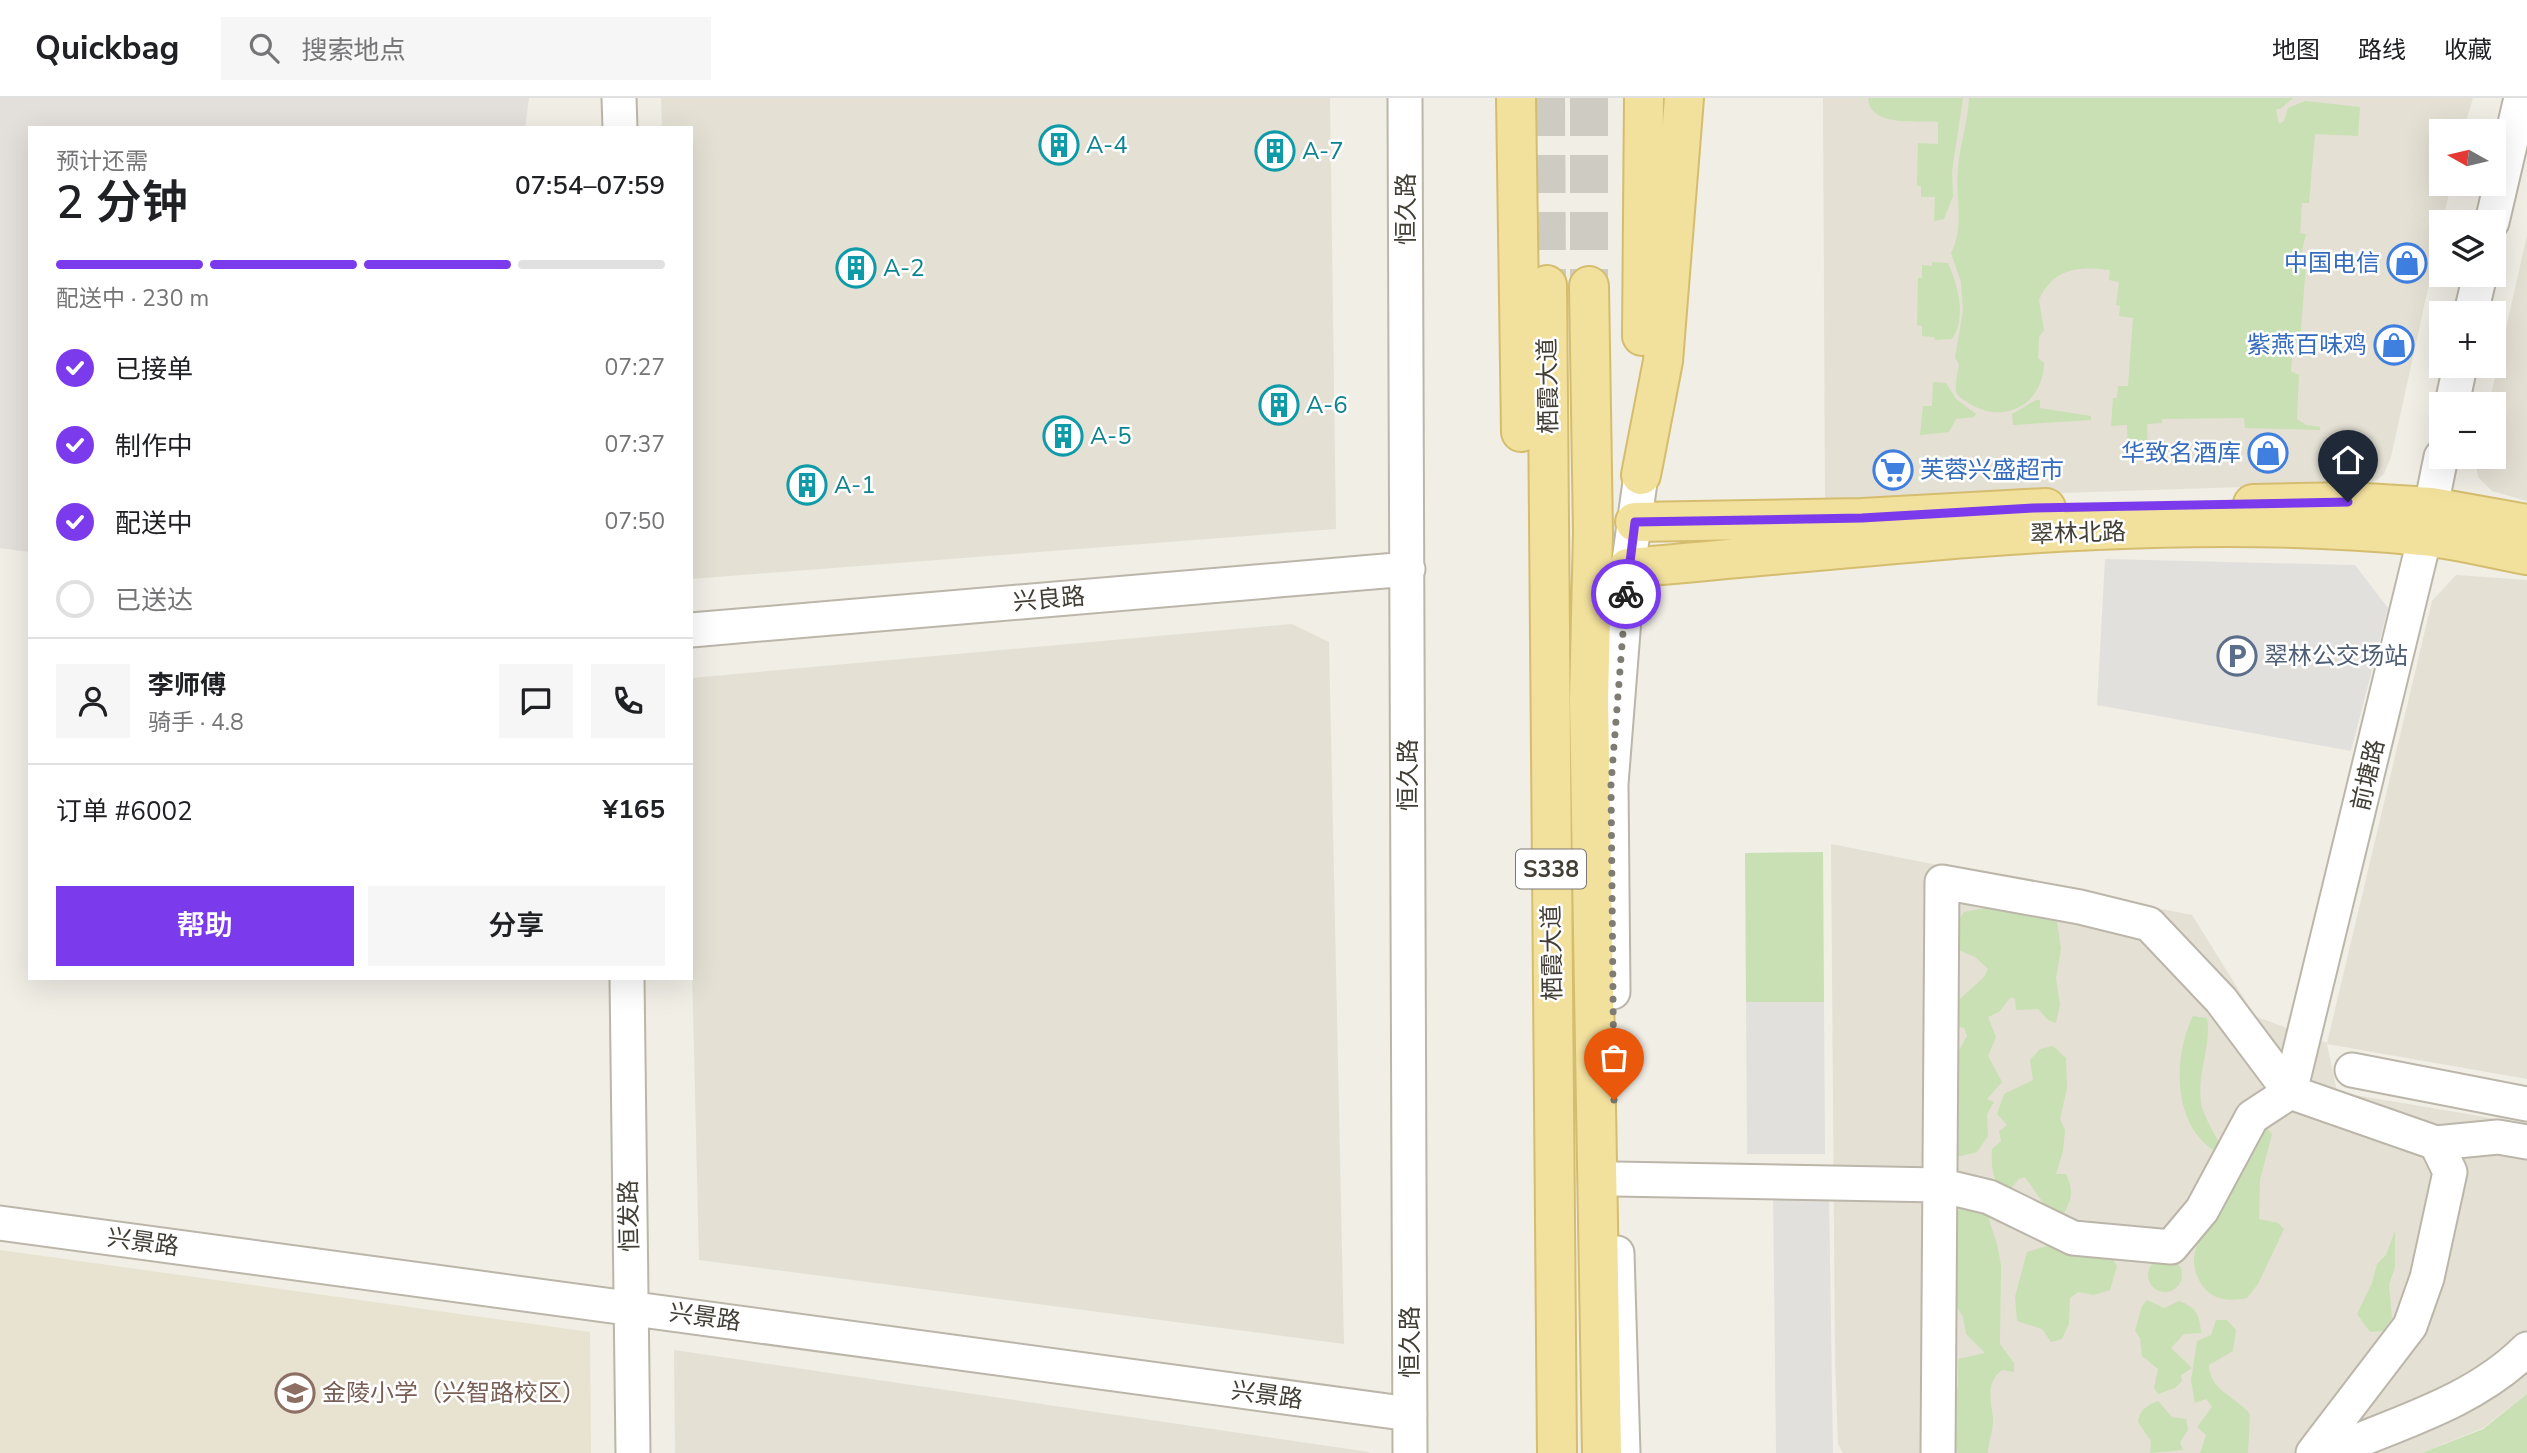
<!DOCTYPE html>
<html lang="zh">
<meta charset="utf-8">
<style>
:root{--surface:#fff;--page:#f6f6f6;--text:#202124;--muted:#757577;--line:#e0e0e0;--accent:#7c3aed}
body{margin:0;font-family:"Nunito Sans","Noto Sans SC",sans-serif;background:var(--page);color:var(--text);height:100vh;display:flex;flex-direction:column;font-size:26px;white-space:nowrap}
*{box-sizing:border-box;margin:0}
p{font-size:23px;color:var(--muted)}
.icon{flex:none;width:38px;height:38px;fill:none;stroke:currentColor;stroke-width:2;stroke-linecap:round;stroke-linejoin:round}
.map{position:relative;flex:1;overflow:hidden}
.details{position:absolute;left:28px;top:28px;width:665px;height:854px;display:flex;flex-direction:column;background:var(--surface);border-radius:0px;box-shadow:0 7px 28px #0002}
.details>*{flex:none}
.needle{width:46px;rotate:278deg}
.fabs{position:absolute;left:2429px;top:21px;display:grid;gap:14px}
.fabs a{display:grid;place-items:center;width:77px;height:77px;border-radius:0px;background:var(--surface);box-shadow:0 7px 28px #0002;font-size:35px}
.pin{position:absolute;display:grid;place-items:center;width:60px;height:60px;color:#fff;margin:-72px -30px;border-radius:50% 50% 50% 0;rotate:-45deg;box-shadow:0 0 7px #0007}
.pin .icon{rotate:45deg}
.courier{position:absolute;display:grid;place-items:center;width:70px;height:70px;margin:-35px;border:5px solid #7c3aed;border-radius:50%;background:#fff;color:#222;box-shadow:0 2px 9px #0007}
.overview em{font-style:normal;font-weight:600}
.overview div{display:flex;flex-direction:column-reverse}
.overview{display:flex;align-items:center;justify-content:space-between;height:119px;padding:0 28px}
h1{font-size:46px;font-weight:600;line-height:52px}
.bar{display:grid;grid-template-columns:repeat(4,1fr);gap:10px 7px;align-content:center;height:84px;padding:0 28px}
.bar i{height:9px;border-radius:5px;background:var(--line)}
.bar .current{background:var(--accent)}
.bar p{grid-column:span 4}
.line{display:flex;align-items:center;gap:18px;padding:0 28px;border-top:2px solid var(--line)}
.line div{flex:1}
.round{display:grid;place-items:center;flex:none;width:74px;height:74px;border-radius:0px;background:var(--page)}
ol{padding:0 28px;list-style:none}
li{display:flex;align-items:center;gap:21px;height:77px}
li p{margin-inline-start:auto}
li .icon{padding:7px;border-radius:50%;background:var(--accent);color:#fff;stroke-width:4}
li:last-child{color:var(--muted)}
li i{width:38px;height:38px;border:4px solid var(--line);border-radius:50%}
.button{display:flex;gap:14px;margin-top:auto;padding:14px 28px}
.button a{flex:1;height:80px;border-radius:0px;background:var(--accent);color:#fff;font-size:28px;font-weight:600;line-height:80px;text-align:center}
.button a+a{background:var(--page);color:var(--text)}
header{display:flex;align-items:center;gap:42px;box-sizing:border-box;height:98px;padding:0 35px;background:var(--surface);border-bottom:2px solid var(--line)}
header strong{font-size:33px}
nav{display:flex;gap:38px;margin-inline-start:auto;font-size:24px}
.search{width:490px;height:63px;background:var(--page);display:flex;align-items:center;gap:18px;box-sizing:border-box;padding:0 24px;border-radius:0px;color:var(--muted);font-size:26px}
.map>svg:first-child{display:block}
</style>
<header>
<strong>Quickbag</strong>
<div class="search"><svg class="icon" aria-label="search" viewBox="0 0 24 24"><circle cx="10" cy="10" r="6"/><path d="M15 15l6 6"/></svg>搜索地点</div>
<nav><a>地图</a><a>路线</a><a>收藏</a></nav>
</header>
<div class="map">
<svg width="2527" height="1355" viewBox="0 0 2527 1355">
<rect width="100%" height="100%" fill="#f0eee5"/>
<path fill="#e4e0d4" d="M 661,0 L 1330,0 L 1336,431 L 691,481 L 691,30 L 662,30 Z
M 1823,0 L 2473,0 L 2463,33 L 2441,33 L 2441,86 L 2451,86 L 2391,359 L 2384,376 L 2377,382 L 2365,385 L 1825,403 Z
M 2527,137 L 2527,403 L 2492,393 L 2478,379 L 2476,368 L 2478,359 L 2494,359 L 2494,306 L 2489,306 Z
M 2456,477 L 2527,482 L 2527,981 L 2327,946 L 2337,994 L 2527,1026 L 2527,1296 L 2483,1330 L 2422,1355 L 1843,1355 L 1838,1346 L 1835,1261 L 1831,746 L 2192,817 L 2255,918 L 2327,945 L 2432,503 Z
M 1292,526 L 1329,544 L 1344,1246 L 699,1162 L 691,828 L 691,580 Z
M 674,1252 L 1369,1354 L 1369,1355 L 675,1355 Z"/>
<path fill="#e3dfda" d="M 0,0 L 529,0 L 525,30 L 30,30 L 30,454 L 0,450 Z"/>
<path fill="#e8e3d1" d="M 0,1152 L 590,1234 L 591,1355 L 0,1355 Z"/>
<path fill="#c8e0b3" d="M 1868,0 L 1963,0 L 1952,73 L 1953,98 L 1944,121 L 1934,123 L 1935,99 L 1921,99 L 1921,88 L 1917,88 L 1918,45 L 1938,46 L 1938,24 C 1918,22 1870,30 1868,0 Z
M 1969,0 L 2293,0 L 2280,11 L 2276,11 L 2279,26 L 2284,23 L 2288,10 L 2305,3 L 2360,9 L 2358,38 L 2315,36 L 2309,105 L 2302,105 L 2300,135 L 2306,136 L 2302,152 L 2306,166 L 2300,245 L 2293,245 L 2291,273 L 2299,277 L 2297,321 L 2306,327 L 2320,329 L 2320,332 L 2245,330 L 2244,320 L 2162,321 L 2162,325 L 2147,326 L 2148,357 L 2128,357 L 2127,327 L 2111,328 L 2113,300 L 2117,300 L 2118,288 L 2128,288 L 2133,220 L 2119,218 L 2120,208 L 2116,207 L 2119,184 L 2109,182 L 2110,172 C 2079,168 2053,170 2039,202 L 2044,232 L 2039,239 L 2038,260 L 2044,265 C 2043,308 2002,328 1967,304 C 1963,301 1956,298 1956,292 C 1955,286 1958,273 1959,266 L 1955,260 L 1963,212 L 1961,184 L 1951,155 C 1965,128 1955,98 1958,70 C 1960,46 1968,24 1969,0 Z
M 1932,164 L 1948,165 C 1958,188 1967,219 1952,241 L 1935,242 L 1934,239 L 1922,238 L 1922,228 L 1917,227 L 1918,180 L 1922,180 L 1922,167 L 1932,168 Z
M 1933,284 L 1946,285 L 1956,301 L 1976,316 L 1974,319 L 1956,321 L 1949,334 L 1920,337 L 1923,308 L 1932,308 Z
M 2036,302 L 2040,302 L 2040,310 L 2091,318 L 2091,322 L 2013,327 L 2012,316 Z
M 1823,754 L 1824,904 L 1746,904 L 1745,755 Z
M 1990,809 L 2027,814 L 2057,824 L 2061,851 L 2056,880 L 2060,907 L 2056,925 L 2048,922 L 2038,911 L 2016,912 L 2015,901 L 2011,899 L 1999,914 L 1988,919 L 1996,939 L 1988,958 L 2002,984 L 1987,1001 L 1994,1004 L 1987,1016 L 1988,1038 L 1977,1054 L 1953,1060 L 1952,1053 L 1959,1044 L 1950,1034 L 1948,958 L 1959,952 L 1967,938 L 1964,930 L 1951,927 L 1950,910 L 1984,879 L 1988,871 L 1975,859 L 1954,850 L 1956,826 L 1964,814 Z
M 2193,918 L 2207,920 C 2212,949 2195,979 2202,1009 C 2206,1023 2216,1037 2221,1050 L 2215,1053 C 2172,1027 2173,958 2193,918 Z
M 2053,948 L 2066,960 L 2067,990 L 2060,1021 L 2065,1032 L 2063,1053 L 2056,1076 L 2066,1076 C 2073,1091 2073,1100 2064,1115 L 2051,1118 L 2041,1113 L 2044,1106 L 2025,1079 L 2019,1081 L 2006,1096 C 1992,1084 1991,1069 1992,1051 L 2001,1043 L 1999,1033 L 2007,1027 L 1997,1016 L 2004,996 L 2033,982 L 2030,962 L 2040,951 Z
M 2263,1025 L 2272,1036 L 2260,1082 L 2259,1121 L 2278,1125 L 2284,1131 L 2258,1186 L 2247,1200 C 2232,1203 2217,1203 2206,1192 C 2199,1185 2194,1173 2194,1162 C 2196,1131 2246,1056 2263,1025 Z
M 1963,1106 L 1985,1109 L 1997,1146 L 2001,1167 L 2000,1246 L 2014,1265 L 2014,1274 L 2002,1272 C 1985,1286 1991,1302 1993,1320 C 1994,1331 1988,1344 1988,1355 L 1958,1355 L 1953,1345 L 1957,1328 L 1947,1323 L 1958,1288 L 1958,1261 L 1985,1255 L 1966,1236 L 1963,1219 L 1953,1203 L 1955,1117 Z
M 2395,1133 L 2395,1169 L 2389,1187 L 2392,1220 L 2383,1233 L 2370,1234 L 2357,1216 L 2372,1185 L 2377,1166 L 2386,1157 Z
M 2057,1145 L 2111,1159 L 2117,1168 L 2110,1192 L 2094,1197 L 2078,1194 L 2070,1200 L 2069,1225 L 2062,1241 L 2051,1244 L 2042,1231 L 2017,1223 L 2015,1199 L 2027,1154 Z
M2148 1177a17 17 0 1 1 34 0a17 17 0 1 1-34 0Z
M 2147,1202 L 2164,1210 L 2179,1203 C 2196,1209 2200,1217 2201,1235 L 2184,1236 L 2171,1250 L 2192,1270 L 2181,1277 L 2182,1283 L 2175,1290 L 2158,1296 L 2154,1290 L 2158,1271 L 2142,1258 L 2140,1240 L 2135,1233 L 2142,1208 Z
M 2216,1222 L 2227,1222 L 2236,1232 L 2233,1253 L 2209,1267 C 2210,1293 2234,1297 2250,1316 L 2248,1355 L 2200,1355 L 2206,1337 L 2197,1329 L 2212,1309 L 2206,1301 L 2195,1305 L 2191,1283 L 2197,1243 L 2211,1237 Z
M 2527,1296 L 2527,1355 L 2422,1355 L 2483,1331 Z
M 2158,1303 L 2172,1319 L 2186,1321 L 2188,1332 L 2180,1344 L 2183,1352 L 2150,1355 L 2151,1343 L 2138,1324 C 2140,1311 2147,1307 2158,1303 Z"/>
<path fill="#e2e0dd" d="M 2105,461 L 2355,467 L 2388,510 L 2351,653 L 2097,607 Z
M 1746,904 L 1824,904 L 1825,1056 L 1747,1056 Z
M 1829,1095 L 1833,1355 L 1776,1355 L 1773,1096 Z"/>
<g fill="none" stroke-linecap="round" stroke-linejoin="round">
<path stroke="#cdcbc2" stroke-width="38" stroke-dasharray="38 19" stroke-linecap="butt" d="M 1546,0 L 1547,187
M 1589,0 L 1589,188"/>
<g stroke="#bbb6a9" stroke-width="37">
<path id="minor" d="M 619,0 L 620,30
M 1405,0 L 1410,1355
M 2492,124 L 2521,0
M 2471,215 L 2480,177
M 2452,306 L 2460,268
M 691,532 L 1408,471
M 627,880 L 633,1355
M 1613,894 L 1611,686 L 1628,470 L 1641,377
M 2352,972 L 2527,1006
M 1615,1081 L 1939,1087 L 1989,1099 L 2073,1140 L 2171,1149 L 2202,1112 L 2252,1019 L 2290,994 L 2425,438 L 2441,359
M 0,1125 L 1410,1316
M 1617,1155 L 1623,1355
M 1938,1355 L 1942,784 L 2080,809 L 2149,826 L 2221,902 L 2290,994 L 2436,1045 L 2498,1039 L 2527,1044
M 2313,1355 L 2410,1228 L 2427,1180 L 2450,1074 L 2436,1045
M 2328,1355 C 2397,1325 2473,1305 2527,1251"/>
</g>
<g stroke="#d5bd6f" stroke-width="42">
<path id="major" d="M 1516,0 L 1521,334
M 1547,187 L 1557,1355
M 1589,188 L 1593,435 L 1589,601 L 1602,1355
M 1642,238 L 1644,0
M 1641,377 L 1663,263 L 1684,0
M 2253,406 L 2348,404 L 2431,409 L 2527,426
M 1635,424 L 1862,420 L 2046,410
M 1628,470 C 1891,448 2159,412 2423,438 C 2457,441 2493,451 2527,457"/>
</g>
<use href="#minor" stroke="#fff" stroke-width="33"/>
<use href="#major" stroke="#f2e09d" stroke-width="38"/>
</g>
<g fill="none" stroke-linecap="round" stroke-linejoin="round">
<path stroke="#7f7c73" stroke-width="7" stroke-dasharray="0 12.6" d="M 1614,1002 L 1611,686 L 1626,496"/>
<path stroke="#7c3aed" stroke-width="9" d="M 1626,496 L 1635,424 L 1862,420 L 2033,410 L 2348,404"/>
</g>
<defs>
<g id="building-ring" transform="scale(2.0125)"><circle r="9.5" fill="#fff" stroke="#0f9aa8" stroke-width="1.5"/><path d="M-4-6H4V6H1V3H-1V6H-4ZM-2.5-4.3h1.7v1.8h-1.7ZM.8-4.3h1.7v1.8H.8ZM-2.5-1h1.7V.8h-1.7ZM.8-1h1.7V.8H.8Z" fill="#0f9aa8"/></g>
<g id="shop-ring" transform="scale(2.0125)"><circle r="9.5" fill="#fff" stroke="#3f7fe0" stroke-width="1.5"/><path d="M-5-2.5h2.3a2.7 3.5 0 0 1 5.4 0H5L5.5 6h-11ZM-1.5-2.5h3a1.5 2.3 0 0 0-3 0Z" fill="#3f7fe0"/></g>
<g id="supermarket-ring" transform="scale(2.0125)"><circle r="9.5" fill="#fff" stroke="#3f7fe0" stroke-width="1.5"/><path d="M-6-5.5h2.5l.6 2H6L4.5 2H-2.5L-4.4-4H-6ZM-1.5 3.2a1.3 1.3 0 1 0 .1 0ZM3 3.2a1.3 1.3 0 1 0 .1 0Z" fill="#3f7fe0"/></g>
<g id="parking-ring" transform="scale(2.0125)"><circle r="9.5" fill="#fff" stroke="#5c6f8a" stroke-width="1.5"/><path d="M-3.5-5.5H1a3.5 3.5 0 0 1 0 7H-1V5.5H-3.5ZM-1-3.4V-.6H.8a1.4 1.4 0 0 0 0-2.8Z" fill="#5c6f8a"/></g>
<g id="school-ring" transform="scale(2.0125)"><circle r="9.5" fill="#fff" stroke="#8d6e63" stroke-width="1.5"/><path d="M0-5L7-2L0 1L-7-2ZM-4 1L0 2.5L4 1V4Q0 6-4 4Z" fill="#8d6e63"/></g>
</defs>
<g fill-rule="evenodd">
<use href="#building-ring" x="1059" y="47"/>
<use href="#building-ring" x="1275" y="53"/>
<use href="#shop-ring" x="2407" y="165"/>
<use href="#building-ring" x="856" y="170"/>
<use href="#shop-ring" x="2394" y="247"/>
<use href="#building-ring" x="1279" y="307"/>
<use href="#building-ring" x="1063" y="338"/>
<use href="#shop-ring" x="2268" y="355"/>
<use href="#supermarket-ring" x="1893" y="372"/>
<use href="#building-ring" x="807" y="387"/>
<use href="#parking-ring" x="2237" y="558"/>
<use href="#school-ring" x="295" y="1295"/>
</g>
<g text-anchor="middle" stroke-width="5" stroke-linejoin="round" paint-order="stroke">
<rect fill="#fff" stroke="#7b7872" stroke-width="2" x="1516" y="751.5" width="70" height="39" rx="5"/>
<g font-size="23" font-weight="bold" fill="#423e36">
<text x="1551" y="779">S338</text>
</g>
<g font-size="24" fill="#0d838f" stroke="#fff" text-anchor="start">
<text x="1086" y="55">A-4</text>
<text x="1302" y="61">A-7</text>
<text x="883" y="178">A-2</text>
<text x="1306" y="315">A-6</text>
<text x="1090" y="346">A-5</text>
<text x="834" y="395">A-1</text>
</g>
<g font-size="24" fill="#423e36" stroke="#fff">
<text transform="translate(1406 111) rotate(-90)" y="8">恒久路</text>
<text transform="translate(1548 288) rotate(-91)" y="8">栖霞大道</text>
<text transform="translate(2078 435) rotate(-2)" y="8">翠林北路</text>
<text transform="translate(1049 501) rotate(-5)" y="8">兴良路</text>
<text transform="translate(1408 677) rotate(-90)" y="8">恒久路</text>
<text transform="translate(2368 677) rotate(-77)" y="8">前塘路</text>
<text transform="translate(1552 855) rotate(-91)" y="8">栖霞大道</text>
<text transform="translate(629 1118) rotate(-91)" y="8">恒发路</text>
<text transform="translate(143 1144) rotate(8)" y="8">兴景路</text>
<text transform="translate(705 1219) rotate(8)" y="8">兴景路</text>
<text transform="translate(1410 1244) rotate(-90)" y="8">恒久路</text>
<text transform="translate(1267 1297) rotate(8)" y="8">兴景路</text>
</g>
<g font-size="24" fill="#366cbe" stroke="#fff" text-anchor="end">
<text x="2380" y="173">中国电信</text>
<text x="2367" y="255">紫燕百味鸡</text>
<text x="2241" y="363">华致名酒库</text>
<text x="1920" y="380" text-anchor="start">芙蓉兴盛超市</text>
</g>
<g font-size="24" fill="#4e5e75" stroke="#fff" text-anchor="start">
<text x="2264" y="566">翠林公交场站</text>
</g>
<g font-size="24" fill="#785e54" stroke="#fff" text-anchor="start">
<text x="322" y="1303">金陵小学（兴智路校区）</text>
</g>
</g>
</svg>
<div class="fabs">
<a><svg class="needle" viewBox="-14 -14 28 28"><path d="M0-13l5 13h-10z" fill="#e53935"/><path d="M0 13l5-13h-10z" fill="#757577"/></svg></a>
<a><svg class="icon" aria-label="layers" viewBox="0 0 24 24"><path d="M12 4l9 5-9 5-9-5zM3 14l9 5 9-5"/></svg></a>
<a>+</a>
<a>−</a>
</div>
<div class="pin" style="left:1614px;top:1002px;background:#ea580c"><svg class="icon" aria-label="bag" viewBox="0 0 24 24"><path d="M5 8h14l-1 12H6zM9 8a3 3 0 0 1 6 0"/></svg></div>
<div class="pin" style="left:2348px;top:404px;background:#1f2937"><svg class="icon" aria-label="home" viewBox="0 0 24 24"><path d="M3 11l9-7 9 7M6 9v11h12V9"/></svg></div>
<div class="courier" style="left:1626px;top:496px"><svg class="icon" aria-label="bike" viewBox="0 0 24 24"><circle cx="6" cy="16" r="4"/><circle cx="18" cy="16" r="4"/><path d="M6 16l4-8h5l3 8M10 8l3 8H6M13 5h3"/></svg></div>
<section class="details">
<div class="overview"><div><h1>2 分钟</h1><p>预计还需</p></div><em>07:54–07:59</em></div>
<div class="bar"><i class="current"></i><i class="current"></i><i class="current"></i><i></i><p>配送中 · 230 m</p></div>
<ol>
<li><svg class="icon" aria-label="check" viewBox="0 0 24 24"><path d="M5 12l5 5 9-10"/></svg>已接单<p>07:27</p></li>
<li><svg class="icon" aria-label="check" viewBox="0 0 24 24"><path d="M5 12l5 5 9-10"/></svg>制作中<p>07:37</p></li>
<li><svg class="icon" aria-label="check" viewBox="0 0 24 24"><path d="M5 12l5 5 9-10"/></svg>配送中<p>07:50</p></li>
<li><i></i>已送达</li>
</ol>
<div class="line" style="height:126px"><a class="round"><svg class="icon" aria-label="person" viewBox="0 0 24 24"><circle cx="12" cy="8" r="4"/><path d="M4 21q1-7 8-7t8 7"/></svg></a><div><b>李师傅</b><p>骑手 · 4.8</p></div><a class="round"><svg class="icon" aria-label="chat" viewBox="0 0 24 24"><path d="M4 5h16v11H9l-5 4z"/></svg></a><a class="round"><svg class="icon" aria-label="phone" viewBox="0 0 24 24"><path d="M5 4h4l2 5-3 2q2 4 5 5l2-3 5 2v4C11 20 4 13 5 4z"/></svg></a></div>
<div class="line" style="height:91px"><div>订单 #6002</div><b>¥165</b></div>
<div class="button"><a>帮助</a><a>分享</a></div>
</section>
</div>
